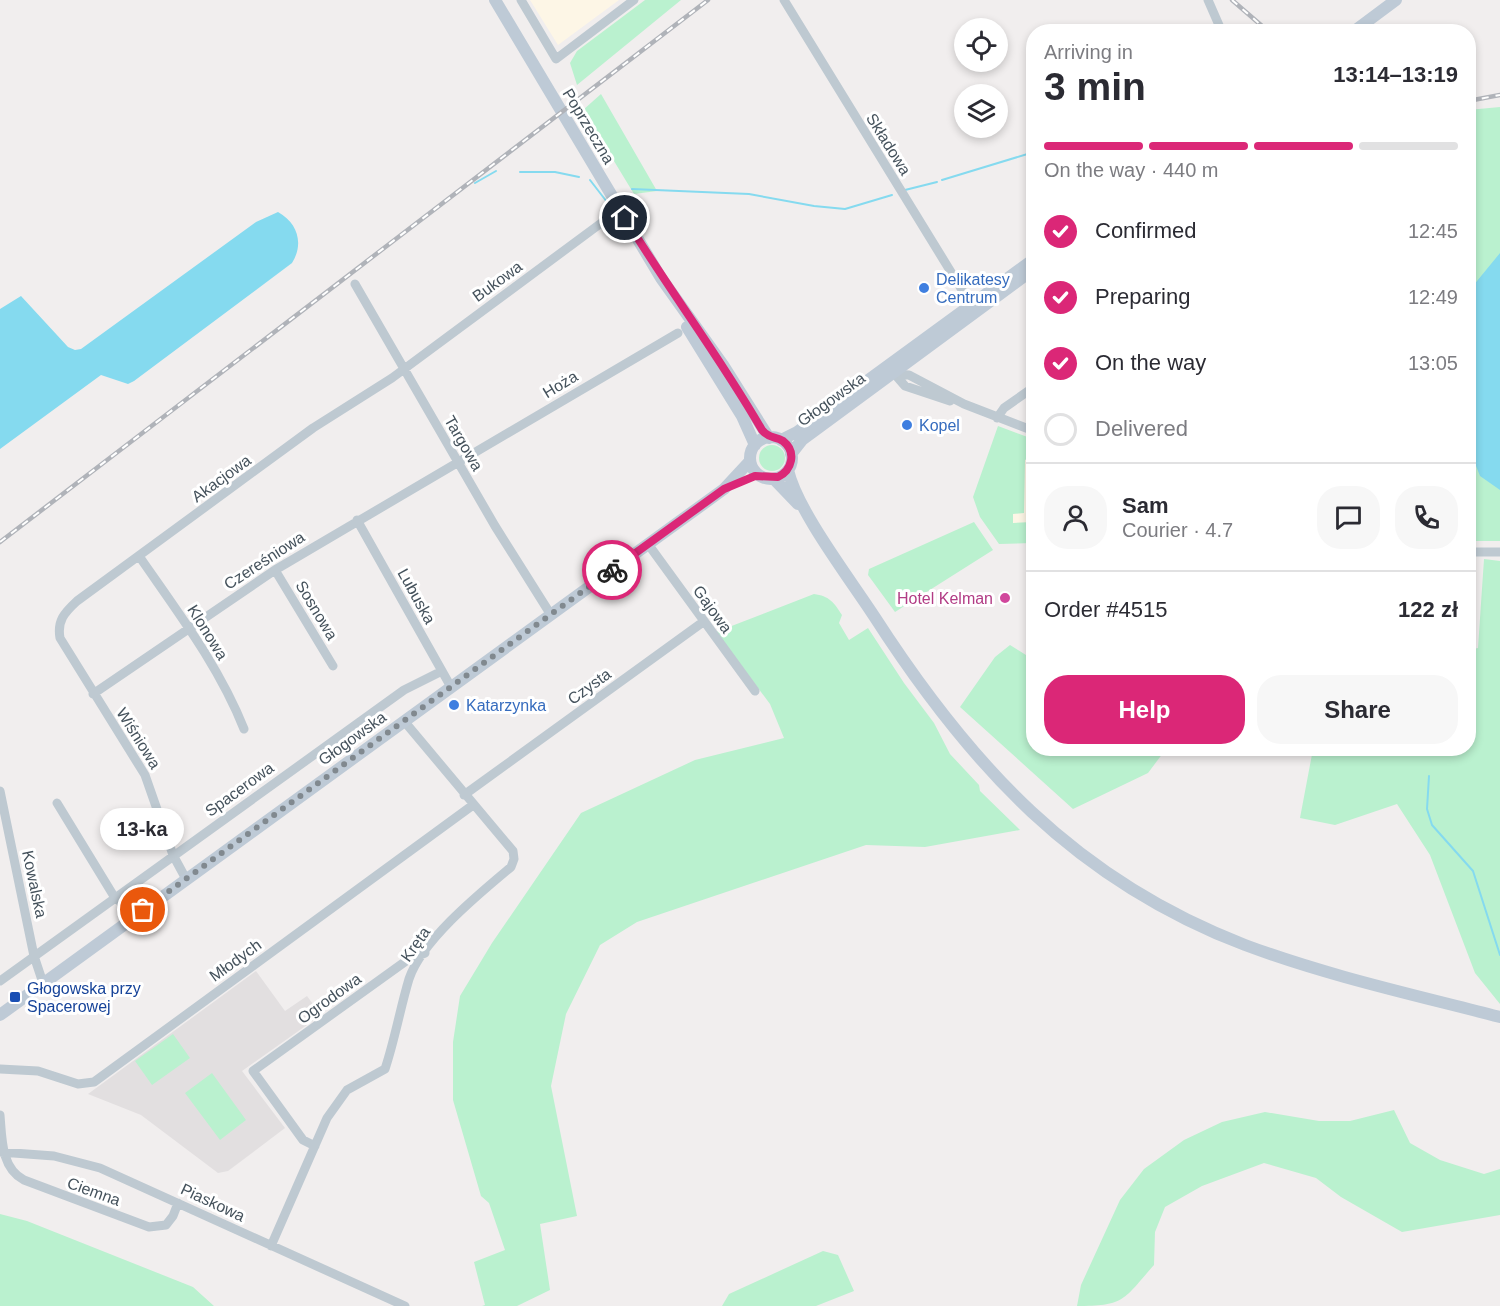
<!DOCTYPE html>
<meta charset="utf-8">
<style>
:root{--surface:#fff;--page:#f7f7f7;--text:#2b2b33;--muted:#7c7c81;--line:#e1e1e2;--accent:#db2777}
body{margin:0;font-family:Helvetica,sans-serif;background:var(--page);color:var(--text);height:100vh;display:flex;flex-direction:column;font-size:22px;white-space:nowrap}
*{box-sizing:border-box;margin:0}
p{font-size:20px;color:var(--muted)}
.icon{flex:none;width:33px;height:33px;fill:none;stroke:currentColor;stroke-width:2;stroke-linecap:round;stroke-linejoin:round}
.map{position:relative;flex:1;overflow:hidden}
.panel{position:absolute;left:1026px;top:24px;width:450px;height:732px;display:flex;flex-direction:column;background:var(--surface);border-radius:24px;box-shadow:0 3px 9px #0003}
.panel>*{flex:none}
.buttons{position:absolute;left:954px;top:18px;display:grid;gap:12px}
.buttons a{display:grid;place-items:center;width:54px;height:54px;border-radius:50%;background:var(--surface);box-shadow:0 3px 9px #0003;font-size:30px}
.pin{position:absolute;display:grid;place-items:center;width:51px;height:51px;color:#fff;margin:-26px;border:3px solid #fff;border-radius:50%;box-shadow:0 2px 6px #0007}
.courier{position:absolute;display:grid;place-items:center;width:60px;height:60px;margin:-30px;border:4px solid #db2777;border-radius:50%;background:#fff;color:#222;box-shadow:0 2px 8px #0007}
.bubble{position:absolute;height:42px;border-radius:21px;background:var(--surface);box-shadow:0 3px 9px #0003;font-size:20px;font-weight:700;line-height:42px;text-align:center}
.summary em{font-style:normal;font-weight:700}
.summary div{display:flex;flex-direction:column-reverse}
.summary{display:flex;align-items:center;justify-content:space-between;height:102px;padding:0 18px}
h1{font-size:39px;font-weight:700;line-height:45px}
.bar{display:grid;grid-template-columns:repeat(4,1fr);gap:9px 6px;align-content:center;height:72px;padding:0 18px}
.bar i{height:8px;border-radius:4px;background:var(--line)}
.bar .selected{background:var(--accent)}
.bar p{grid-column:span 4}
.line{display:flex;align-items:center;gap:15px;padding:0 18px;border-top:2px solid var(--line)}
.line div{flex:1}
.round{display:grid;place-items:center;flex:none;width:63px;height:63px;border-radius:24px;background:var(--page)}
ol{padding:0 18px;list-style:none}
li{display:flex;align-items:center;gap:18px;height:66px}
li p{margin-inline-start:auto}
li .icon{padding:6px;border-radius:50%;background:var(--accent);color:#fff;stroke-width:4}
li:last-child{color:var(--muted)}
li i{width:33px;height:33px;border:3px solid var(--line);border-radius:50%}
.primary-button{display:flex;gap:12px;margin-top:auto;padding:12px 18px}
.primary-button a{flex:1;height:69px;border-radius:24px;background:var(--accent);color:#fff;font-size:24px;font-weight:700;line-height:69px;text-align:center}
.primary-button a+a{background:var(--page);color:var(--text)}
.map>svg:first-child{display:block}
</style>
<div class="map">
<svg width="1500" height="1306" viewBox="0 0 1500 1306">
<rect width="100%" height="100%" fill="#f1eeee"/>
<path fill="#fdf6e6" d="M 530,0 L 619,0 L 558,45 Z
M 1008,430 L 1033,439 L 1034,535 L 1007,536 Z"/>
<path fill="#e2dfe0" d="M 256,971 L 285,1011 L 307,996 L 321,1015 L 242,1071 L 285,1128 L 228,1171 L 218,1173 L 141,1115 L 88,1094 Z"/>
<path fill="#baf1cf" d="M 645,0 L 681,0 L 577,85 L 570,63 L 577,51 Z
M 601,94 L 657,191 L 634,194 L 583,110 Z
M 1500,107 L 1500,541 L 1469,541 L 1468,110 Z
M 998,426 L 1033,439 L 1033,456 L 1025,460 L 1024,513 L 1013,514 L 1013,523 L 1033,522 L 1033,543 L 999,544 L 980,517 L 973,497 Z
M759 458a13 13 0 1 1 26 0a13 13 0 1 1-26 0Z
M 974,522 L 993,550 L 895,612 L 868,575 L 869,569 Z
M 1484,559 L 1500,561 L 1500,1004 L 1475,973 L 1430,855 L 1397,804 L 1335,825 L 1300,818 L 1313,749 L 1468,748 L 1469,650 L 1478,648 Z
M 814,594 C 829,596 834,602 842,615 L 839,623 L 849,640 L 868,628 L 904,683 L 934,723 L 950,754 L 979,785 L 980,791 L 1020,830 L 925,847 L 866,845 L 637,922 L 600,945 L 566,1014 L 551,1086 L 577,1216 L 540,1224 L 550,1290 L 517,1306 L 482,1306 L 485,1305 L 474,1262 L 505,1250 L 489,1203 L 481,1196 L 453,1100 L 453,1042 L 460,996 L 492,943 L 581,813 L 695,760 L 784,738 L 770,704 L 716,632 Z
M 1010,645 L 1026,655 L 1033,664 L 1034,748 L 1166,749 L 1148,773 L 1073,809 L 960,707 L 995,657 Z
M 173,1034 L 190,1058 L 152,1085 L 135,1061 Z
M 212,1073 L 246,1120 L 220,1140 L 185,1093 Z
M 1394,1110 L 1410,1143 L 1440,1160 L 1484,1174 L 1500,1169 L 1500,1215 L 1402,1232 L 1341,1197 L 1316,1178 L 1264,1163 L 1202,1186 L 1165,1207 L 1155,1232 L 1154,1265 C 1123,1300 1125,1306 1077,1306 L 1081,1285 L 1120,1200 L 1144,1169 L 1184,1140 L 1222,1122 L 1265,1112 L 1319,1121 L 1350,1121 Z
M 0,1214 L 27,1221 L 193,1287 L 214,1306 L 0,1306 Z
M 823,1251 L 838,1255 L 854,1291 L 816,1306 L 722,1306 L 729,1294 Z"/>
<path fill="#85daef" d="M 278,212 C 298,223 304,244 292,263 L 134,381 L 128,384 L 101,375 L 0,449 L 0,309 L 21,296 L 68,347 L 75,350 L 81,349 L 256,222 Z
M 1500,253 L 1500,490 L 1480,476 L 1469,448 L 1468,292 Z"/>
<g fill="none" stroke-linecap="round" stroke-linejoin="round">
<path stroke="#85daef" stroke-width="2" d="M 520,172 L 555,172 L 579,177
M 590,180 L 607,202
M 942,180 L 1034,152
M 475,183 L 496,171
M 632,189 L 749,194 L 814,206 L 845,209 L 892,195
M 905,190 L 937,182
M 1429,776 L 1427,809 L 1432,825 L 1473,871 L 1500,955"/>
<path stroke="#bec9d1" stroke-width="9" d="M 521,0 L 556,59 L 634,0
M 784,0 L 970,303
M 1208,0 L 1222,32
M 355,284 L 495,526 L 551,615
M 892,371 L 905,386 L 950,401
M 894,374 L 909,375 L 964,404 L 1034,431
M 997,418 L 1004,408 L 1034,387
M 357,520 L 451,687
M 648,544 L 755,691
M 1468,552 L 1500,552
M 139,556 C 177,611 219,666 244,729
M 275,570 L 333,666
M 93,694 L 275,570 L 678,333
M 0,791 L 34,956 L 43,983
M 464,795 L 703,622
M 57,803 L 115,898
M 186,879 L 173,855 L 145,775 L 60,638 C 57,621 64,613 77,601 L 313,428 L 392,378 L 608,218
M 116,896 L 132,918
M 0,981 L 404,690 L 442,671
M 0,1069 L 38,1071 L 78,1084 L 94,1082 L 473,805
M 0,1115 C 2,1139 1,1168 24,1180 L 149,1227 L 166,1225 L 173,1216 L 178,1203
M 315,1146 L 303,1140 L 253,1071 L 406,961 L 425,953
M 0,1152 L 54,1156 L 100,1168 L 405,1306
M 271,1246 L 327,1118 L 347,1090 L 385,1069 C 395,1039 400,1009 409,979 C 422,940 480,893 511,867 L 514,859 L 513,851 L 404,721"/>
<path stroke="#becad6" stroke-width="12" d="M 495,0 L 661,278 L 723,365 L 769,438
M 1353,32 L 1396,0
M 687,327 L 742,416 L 755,445
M750 458a21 21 0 1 1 42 0a21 21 0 1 1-42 0Z
M 781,440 L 797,432 L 1034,259
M 791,454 L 802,440 L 1034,269
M 788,470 C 797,510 850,579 874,616 C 970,765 1075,880 1245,945 C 1328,976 1415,995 1500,1017
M 774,479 L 798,504
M 0,1015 L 724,489 L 750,461"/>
<g stroke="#b0b3b9" stroke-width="4.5">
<path id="rail" d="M 1232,0 L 1269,32
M 1468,101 L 1500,95
M 0,542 L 708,0"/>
</g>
<use href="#rail" stroke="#fff" stroke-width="2" stroke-dasharray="7" stroke-linecap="butt"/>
</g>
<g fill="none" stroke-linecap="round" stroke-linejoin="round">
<path stroke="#81898f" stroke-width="6" stroke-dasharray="0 10.8" d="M 143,910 L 612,570"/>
<path stroke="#db2777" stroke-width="8" d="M 612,570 L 724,489 L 755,476 L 778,477 C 792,470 797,452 783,441 C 775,436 769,439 762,430 C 720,357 669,290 625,218"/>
</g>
<g fill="#3f7fe0" stroke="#fff" stroke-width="2">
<circle cx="924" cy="288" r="6"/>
<circle cx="907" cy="425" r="6"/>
<circle cx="454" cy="705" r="6"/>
</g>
<circle fill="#d1479c" stroke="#fff" stroke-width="2" cx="1005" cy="598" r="6"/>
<rect fill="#1a4fb4" stroke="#fff" stroke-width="2" x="9" y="991" width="12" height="12" rx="3"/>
<g text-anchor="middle" stroke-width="6" stroke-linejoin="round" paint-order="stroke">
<g font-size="16" fill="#45525c" stroke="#fff">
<text transform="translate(589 126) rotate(59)" y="6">Poprzeczna</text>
<text transform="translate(889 144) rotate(58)" y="6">Składowa</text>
<text transform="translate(497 281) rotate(-36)" y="6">Bukowa</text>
<text transform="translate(560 384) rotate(-31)" y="6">Hoża</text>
<text transform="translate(831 399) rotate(-36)" y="6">Głogowska</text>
<text transform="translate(464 443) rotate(60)" y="6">Targowa</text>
<text transform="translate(221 478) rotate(-36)" y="6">Akacjowa</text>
<text transform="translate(264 560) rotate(-33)" y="6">Czereśniowa</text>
<text transform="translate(417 596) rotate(61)" y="6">Lubuska</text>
<text transform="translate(713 609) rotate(54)" y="6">Gajowa</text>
<text transform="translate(317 610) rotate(59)" y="6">Sosnowa</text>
<text transform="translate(208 632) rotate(58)" y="6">Klonowa</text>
<text transform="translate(589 686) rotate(-36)" y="6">Czysta</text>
<text transform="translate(139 738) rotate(58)" y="6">Wiśniowa</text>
<text transform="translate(352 738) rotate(-36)" y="6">Głogowska</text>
<text transform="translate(239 789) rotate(-36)" y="6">Spacerowa</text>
<text transform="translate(35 884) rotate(78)" y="6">Kowalska</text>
<text transform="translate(415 944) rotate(-55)" y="6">Kręta</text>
<text transform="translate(235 960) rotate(-36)" y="6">Młodych</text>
<text transform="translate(329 998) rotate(-36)" y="6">Ogrodowa</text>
<text transform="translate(94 1191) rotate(20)" y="6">Ciemna</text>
<text transform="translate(213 1202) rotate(25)" y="6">Piaskowa</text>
</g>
<g font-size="16" fill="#366cbe" stroke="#fff" text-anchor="start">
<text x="936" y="285">Delikatesy<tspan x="936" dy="18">Centrum</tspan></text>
<text x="919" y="431">Kopel</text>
<text x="466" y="711">Katarzynka</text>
</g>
<g font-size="16" fill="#b23c85" stroke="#fff" text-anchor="end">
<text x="993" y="604">Hotel Kelman</text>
</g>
<g font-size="16" fill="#164399" stroke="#fff" text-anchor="start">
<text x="27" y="994">Głogowska przy<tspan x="27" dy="18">Spacerowej</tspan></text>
</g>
</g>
</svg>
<div class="buttons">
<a><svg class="icon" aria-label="locate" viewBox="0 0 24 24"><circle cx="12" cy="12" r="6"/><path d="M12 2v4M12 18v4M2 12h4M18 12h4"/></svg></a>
<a><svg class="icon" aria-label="layers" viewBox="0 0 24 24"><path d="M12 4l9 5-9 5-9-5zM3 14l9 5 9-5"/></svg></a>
</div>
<div class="pin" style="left:143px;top:910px;background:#ea580c"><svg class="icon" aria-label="bag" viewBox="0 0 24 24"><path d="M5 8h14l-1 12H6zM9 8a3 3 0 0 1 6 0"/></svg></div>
<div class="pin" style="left:625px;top:218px;background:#1f2937"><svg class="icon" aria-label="home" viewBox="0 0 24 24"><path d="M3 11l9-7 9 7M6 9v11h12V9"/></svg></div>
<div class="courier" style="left:612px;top:570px"><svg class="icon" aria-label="bike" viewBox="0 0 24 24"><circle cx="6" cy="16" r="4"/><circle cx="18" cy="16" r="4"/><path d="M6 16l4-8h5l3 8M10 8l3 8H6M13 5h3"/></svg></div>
<div class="bubble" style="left:100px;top:808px;width:84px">13-ka</div>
<section class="panel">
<div class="summary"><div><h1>3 min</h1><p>Arriving in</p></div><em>13:14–13:19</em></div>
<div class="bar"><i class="selected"></i><i class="selected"></i><i class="selected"></i><i></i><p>On the way · 440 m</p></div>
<ol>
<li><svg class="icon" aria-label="check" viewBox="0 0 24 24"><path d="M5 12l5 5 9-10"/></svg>Confirmed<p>12:45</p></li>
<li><svg class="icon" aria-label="check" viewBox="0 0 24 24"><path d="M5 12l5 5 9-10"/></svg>Preparing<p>12:49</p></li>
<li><svg class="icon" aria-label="check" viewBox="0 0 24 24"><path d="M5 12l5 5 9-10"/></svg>On the way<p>13:05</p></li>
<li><i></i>Delivered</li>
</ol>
<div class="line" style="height:108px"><a class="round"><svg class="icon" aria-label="person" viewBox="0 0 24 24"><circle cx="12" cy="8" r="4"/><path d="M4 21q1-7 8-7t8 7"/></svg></a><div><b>Sam</b><p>Courier · 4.7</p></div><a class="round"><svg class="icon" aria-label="chat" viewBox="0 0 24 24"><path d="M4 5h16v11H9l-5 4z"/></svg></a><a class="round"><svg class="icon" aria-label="phone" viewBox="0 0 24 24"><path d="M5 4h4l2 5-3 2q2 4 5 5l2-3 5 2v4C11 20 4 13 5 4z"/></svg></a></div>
<div class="line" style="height:78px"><div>Order #4515</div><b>122 zł</b></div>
<div class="primary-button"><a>Help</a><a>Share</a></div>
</section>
</div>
